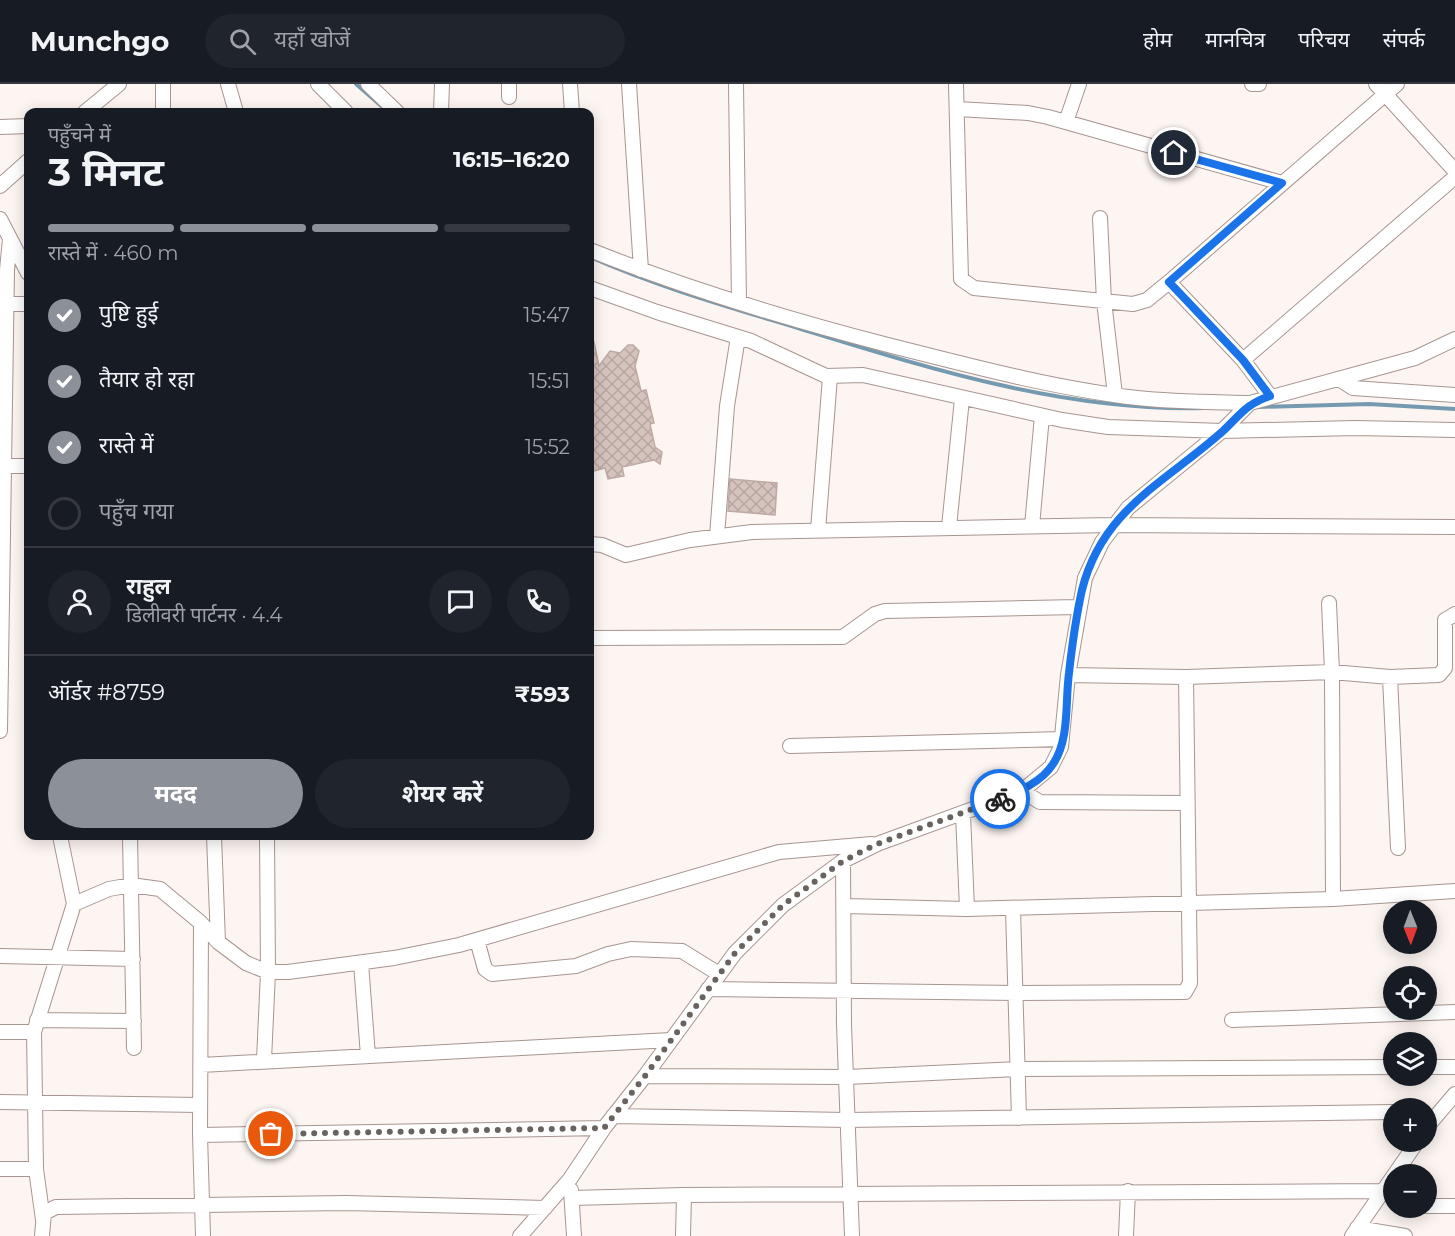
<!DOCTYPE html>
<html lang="hi">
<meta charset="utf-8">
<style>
:root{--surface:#171b24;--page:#20242c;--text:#f1f3f6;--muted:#9ea1a6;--line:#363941;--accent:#8c9099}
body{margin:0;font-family:Montserrat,"Noto Sans Devanagari",sans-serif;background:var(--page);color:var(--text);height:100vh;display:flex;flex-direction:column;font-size:22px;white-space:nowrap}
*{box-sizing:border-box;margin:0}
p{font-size:20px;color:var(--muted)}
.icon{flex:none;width:33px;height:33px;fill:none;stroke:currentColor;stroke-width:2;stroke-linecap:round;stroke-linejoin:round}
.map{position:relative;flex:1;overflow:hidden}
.sheet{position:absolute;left:24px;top:24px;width:570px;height:732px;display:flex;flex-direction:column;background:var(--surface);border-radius:12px;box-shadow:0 3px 15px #0003}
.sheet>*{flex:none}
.needle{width:39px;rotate:179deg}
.controls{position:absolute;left:1383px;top:816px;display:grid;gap:12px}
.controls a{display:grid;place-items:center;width:54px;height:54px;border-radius:50%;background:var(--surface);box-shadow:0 3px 15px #0003;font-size:30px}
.pin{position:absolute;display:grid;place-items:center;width:51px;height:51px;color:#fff;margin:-26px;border:3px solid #fff;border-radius:50%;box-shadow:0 2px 6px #0007}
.courier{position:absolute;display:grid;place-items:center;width:60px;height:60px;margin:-30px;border:4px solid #1a73e8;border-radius:50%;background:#fff;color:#222;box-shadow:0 2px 8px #0007}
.head em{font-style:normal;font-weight:700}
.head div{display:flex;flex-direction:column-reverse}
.head{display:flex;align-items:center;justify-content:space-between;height:102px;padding:0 24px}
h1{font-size:39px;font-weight:700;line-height:45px}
.bar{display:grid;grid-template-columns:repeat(4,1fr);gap:9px 6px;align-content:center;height:72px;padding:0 24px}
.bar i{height:8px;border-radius:4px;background:var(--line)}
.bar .selected{background:var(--accent)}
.bar p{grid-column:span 4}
.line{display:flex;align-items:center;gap:15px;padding:0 24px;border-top:2px solid var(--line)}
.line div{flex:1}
.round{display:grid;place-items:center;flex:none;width:63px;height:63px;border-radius:32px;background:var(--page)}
ol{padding:0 24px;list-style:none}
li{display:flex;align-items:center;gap:18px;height:66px}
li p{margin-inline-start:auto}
li .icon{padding:6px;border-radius:50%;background:var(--accent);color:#fff;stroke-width:4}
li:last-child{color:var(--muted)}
li i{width:33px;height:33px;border:3px solid var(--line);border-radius:50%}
.button{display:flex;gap:12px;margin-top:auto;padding:12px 24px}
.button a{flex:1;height:69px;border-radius:36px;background:var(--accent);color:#fff;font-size:24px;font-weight:700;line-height:69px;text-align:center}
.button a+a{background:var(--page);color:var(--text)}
header{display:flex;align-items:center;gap:36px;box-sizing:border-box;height:84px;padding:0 30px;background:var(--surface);border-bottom:2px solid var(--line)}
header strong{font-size:28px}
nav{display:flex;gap:33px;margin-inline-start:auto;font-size:21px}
.search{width:420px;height:54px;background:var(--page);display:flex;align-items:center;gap:15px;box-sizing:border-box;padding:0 21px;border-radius:33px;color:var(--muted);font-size:22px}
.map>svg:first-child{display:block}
</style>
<header>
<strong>Munchgo</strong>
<div class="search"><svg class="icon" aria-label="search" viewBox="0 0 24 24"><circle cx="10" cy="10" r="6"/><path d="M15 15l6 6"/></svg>यहाँ खोजें</div>
<nav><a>होम</a><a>मानचित्र</a><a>परिचय</a><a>संपर्क</a></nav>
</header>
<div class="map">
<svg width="1455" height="1152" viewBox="0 0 1455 1152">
<defs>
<pattern id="building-cross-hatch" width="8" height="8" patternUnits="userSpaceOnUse" patternTransform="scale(1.5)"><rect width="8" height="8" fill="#d6c3bd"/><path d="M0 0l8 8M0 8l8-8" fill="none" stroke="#b7a7a1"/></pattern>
</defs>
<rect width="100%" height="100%" fill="#fdf5f2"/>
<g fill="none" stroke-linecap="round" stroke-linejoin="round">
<path stroke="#759ab0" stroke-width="4" d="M 356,0 L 386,26
M 590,173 C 658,203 729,223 801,245 C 931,285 1067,328 1205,324
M 1258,323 L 1369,320 L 1455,325"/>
</g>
<path fill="url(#building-cross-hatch)" stroke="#bdaaa4" stroke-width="1.5" d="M 594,258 L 599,282 L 610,267 L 620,269 L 628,261 L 633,261 L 639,267 L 635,282 L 641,307 L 646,306 L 654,339 L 650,340 L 655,363 L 662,368 L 660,380 L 654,376 L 622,383 L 624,392 L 608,395 L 605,384 L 590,388 L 590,259 Z
M 730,395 L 777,399 L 775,431 L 728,427 Z"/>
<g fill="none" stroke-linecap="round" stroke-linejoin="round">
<g stroke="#a7958f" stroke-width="16">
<path id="minor" d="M 163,0 L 163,28
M 228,0 L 236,28
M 318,0 L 346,28
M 368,0 L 397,28
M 509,0 L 509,13
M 570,0 L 572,28
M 629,0 L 641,186
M 736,0 L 739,218
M 956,0 L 961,195 L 974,204 L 1133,220 L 1147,216 L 1169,198 L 1397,0
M 1252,0 L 1259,0
M 1376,0 L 1455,87
M 958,25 L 1028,29 L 1048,33 L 1282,99
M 85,28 L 119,0
M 441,28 L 442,0
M 1066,38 L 1079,0
M 0,43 L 28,42
M 0,102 L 28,77
M 1100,134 L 1104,217 L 1115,311
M 0,135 L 28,189
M 590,166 C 685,204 784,234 884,260 C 967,281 1052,304 1137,314 C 1174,318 1213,318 1250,319
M 1169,198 L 1243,276 L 1270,312
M 590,204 L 657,228 L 751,257 L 826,292 L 863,291 L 1062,336 L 1108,343 L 1222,347 L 1355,344 L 1455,346
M 6,220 L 28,220
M 1243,276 L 1455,93
M 1339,295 L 1353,304 L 1455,311
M 0,382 L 28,382
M 1032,442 L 1042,332
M 949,443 L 962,315
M 818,446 L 830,293
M 717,452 L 727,322 L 738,253
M 590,460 L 602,461 L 626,471 L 690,456 L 752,448 L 1112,441 L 1455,443
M 1329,519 L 1332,588 L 1333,815
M 590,554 L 843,553 L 875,530 L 885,527 L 1078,523
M 1068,591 L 1186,593 L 1332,588 L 1390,593 L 1439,591 L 1445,584 L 1445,536 L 1455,530
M 1390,593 L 1398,764
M 0,647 L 7,186 L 10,155
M 790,662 L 1062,655
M 1022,707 L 1040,718 L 1186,719
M 963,730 L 967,825 L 1333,815 L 1455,807
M 130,752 L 134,964
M 214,752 L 218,858
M 843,777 L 844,941 L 852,1152
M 74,820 L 109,805 L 131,801 L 160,805 L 201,839 L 218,858 L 246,879 L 268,888 L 288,888 L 394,874 L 459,861 L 779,768 L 872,760
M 845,822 L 967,825
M 1013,825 L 1019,1034
M 201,839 L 200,1051 L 203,1152
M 477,856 L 485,885 L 492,890 L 576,882 L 608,870 L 631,865 L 682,867 L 719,890
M 0,872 L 133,875
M 361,879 L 368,972
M 708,905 L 1017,909 L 1185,908 L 1190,899 L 1186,593
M 37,936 L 134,937
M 1232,936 L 1455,928
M 0,948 L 34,948
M 264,976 L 268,888 L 267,752
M 201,981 L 671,956
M 1426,983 L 1455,983
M 645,992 L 847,993 L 1020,985 L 1394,983
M 0,1018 L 200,1021
M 613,1032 L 847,1036 L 1394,1028
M 1426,1044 L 1455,1010
M 200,1051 L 604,1044
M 0,1085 L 36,1085 L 34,948 L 74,820 L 60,752
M 36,1085 L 43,1136
M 571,1106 L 574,1152
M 572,1114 L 684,1111 L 1381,1107
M 1426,1122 L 1455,1122
M 1357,1144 L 1405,1152
M 42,1152 L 44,1129 L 56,1123 L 346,1119 L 545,1124
M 520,1152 L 570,1095 L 604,1044 L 645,992 L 735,869 L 783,821 L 843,777 L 877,760 L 1022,707 L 1051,683 L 1061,663 L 1068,591 L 1085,494 L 1102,458 L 1128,424 L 1222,347 L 1250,319 L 1415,274 L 1455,255
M 683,1152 L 684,1111
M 1126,1152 L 1128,1107
M 1352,1152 L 1417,1058"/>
</g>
<use href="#minor" stroke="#fff" stroke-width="14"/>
</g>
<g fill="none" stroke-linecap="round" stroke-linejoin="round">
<path stroke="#696360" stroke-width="6" stroke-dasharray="0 10.8" d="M 271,1050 L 604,1044 L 645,992 L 735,869 L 783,821 L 843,777 L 877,760 L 1000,715"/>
<path stroke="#1a73e8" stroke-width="8" d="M 1000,715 C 1018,708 1042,698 1053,680 C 1070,655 1065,618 1069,589 C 1072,562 1076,533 1082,506 C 1102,425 1166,398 1223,347 C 1240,331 1246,320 1270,312 L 1243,276 L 1169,198 L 1282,99 L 1174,69"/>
</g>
</svg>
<div class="controls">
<a><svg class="needle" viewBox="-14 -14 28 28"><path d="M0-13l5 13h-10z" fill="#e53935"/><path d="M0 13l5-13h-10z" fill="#9ea1a6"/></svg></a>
<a><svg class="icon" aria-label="locate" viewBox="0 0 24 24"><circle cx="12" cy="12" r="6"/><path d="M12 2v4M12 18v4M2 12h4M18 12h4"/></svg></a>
<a><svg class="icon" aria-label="layers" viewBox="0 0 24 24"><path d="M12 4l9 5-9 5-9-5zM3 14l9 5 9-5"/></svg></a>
<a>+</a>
<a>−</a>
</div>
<div class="pin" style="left:271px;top:1050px;background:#ea580c"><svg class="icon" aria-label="bag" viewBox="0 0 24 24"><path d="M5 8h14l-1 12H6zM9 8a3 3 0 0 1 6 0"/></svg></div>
<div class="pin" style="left:1174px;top:69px;background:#1f2937"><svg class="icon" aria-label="home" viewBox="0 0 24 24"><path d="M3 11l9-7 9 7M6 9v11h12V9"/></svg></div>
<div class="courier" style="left:1000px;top:715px"><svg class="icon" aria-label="bike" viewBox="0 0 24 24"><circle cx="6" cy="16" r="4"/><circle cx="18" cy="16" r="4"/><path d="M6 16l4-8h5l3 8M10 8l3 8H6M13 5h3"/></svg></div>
<section class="sheet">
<div class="head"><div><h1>3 मिनट</h1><p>पहुँचने में</p></div><em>16:15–16:20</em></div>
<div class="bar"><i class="selected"></i><i class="selected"></i><i class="selected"></i><i></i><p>रास्ते में · 460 m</p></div>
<ol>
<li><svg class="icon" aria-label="check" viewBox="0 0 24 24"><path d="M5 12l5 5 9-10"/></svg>पुष्टि हुई<p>15:47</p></li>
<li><svg class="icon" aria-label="check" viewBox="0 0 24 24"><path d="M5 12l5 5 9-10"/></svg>तैयार हो रहा<p>15:51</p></li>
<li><svg class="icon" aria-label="check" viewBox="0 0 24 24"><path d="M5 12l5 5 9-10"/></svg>रास्ते में<p>15:52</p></li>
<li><i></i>पहुँच गया</li>
</ol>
<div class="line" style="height:108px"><a class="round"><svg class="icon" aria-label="person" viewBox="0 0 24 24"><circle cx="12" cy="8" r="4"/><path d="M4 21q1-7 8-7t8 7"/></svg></a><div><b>राहुल</b><p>डिलीवरी पार्टनर · 4.4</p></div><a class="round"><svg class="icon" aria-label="chat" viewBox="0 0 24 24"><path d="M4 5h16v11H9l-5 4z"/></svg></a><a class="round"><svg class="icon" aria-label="phone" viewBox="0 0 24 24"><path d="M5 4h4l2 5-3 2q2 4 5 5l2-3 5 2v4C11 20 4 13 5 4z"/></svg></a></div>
<div class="line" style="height:78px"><div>ऑर्डर #8759</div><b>₹593</b></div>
<div class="button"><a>मदद</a><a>शेयर करें</a></div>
</section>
</div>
